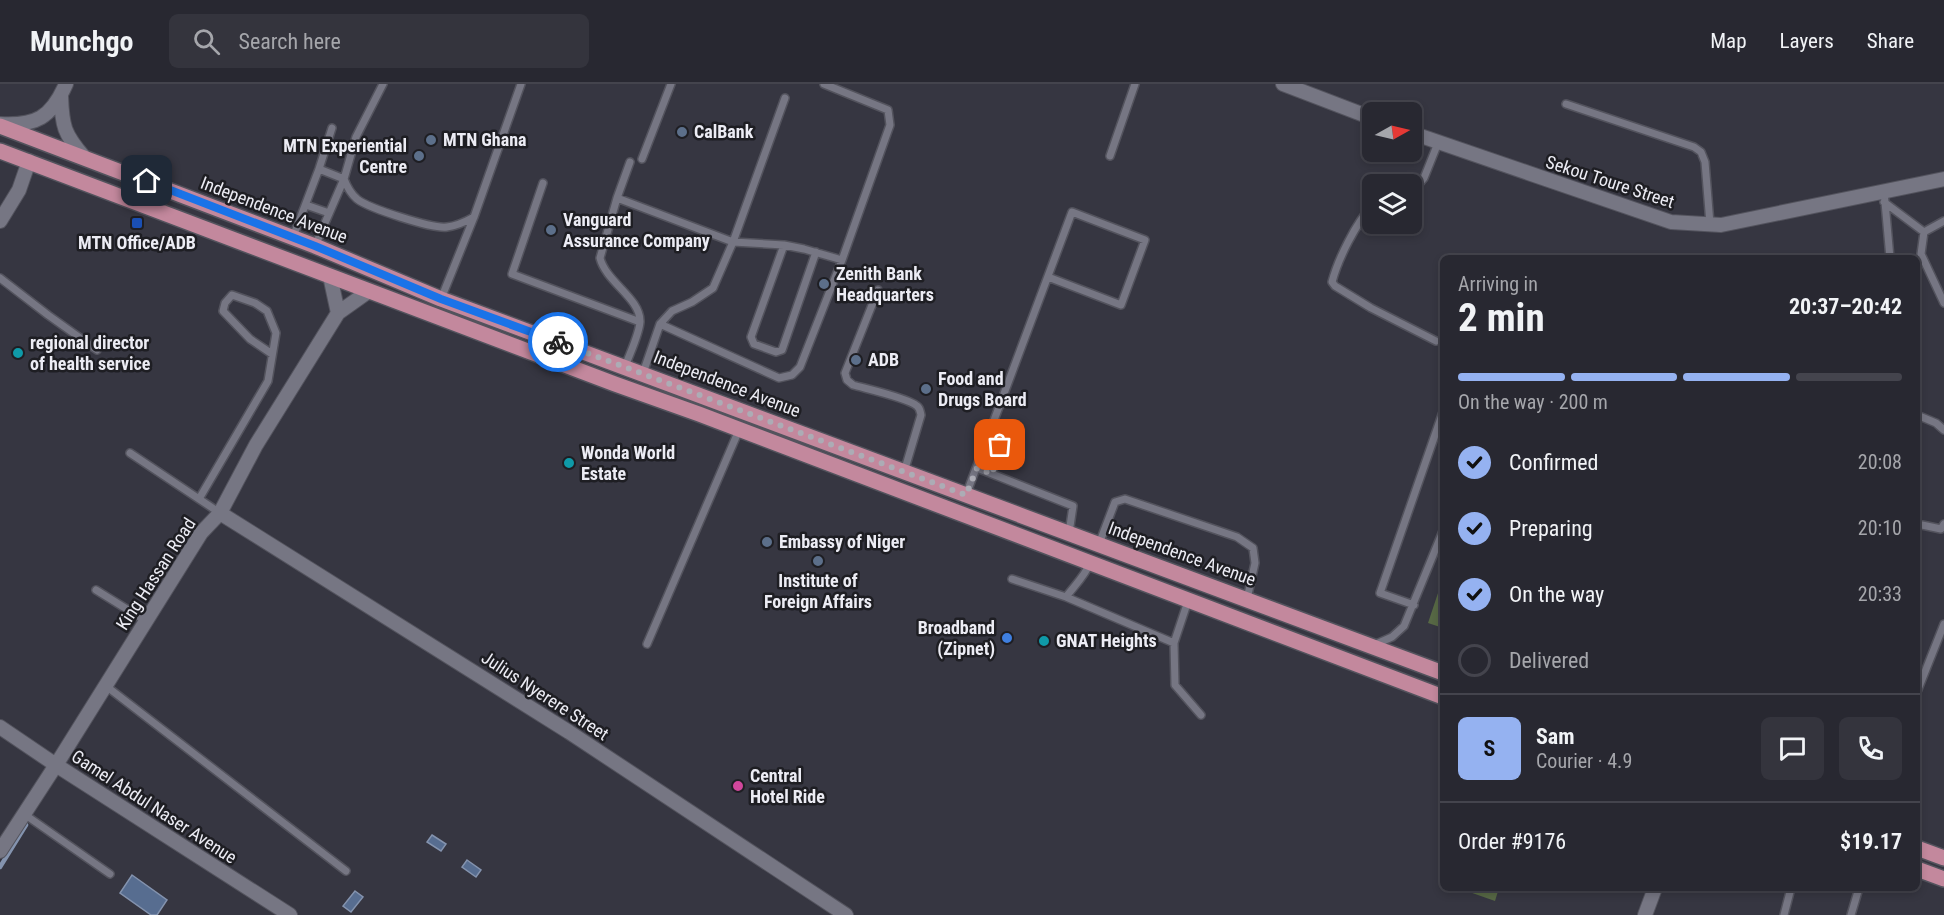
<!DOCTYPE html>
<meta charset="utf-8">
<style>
:root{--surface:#282831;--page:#34343d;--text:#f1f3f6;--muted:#a5a6ab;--line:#44444d;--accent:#95b2f1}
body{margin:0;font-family:"Roboto Condensed",sans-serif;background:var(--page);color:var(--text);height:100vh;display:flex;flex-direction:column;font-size:22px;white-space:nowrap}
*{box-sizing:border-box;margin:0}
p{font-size:20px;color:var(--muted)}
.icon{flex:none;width:33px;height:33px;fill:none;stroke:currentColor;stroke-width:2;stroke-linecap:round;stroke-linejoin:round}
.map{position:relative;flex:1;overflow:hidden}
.panel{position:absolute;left:1440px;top:171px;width:480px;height:636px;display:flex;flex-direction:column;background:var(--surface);border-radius:9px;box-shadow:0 3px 9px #0003,0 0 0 2px var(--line)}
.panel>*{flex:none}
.needle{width:39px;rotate:82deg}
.controls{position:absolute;left:1362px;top:18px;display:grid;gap:12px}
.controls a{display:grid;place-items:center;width:60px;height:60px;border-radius:9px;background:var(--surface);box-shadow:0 3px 9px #0003,0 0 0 2px var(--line);font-size:30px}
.pin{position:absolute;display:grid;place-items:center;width:51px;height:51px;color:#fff;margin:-26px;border-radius:12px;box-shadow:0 3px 9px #0006}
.courier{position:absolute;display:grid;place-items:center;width:60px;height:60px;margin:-30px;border:4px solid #1a73e8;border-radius:50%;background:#fff;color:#222;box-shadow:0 2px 8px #0007}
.head em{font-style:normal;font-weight:700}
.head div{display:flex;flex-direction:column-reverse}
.head{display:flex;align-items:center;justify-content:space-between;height:102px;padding:0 18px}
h1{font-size:39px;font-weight:700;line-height:45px}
.bar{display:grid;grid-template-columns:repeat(4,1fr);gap:9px 6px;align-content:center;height:72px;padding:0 18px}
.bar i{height:8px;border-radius:4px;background:var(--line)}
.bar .current{background:var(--accent)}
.bar p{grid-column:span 4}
.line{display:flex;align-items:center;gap:15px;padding:0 18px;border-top:2px solid var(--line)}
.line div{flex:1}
.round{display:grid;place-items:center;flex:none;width:63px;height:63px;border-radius:9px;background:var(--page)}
ol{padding:0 18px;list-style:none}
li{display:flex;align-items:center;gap:18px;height:66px}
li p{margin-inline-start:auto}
li .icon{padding:6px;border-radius:50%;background:var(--accent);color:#111;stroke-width:4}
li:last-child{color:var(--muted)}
li i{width:33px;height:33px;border:3px solid var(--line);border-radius:50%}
header{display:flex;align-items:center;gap:36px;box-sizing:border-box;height:84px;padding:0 30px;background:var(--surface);border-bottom:2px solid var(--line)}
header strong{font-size:28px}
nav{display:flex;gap:33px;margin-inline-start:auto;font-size:21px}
.search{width:420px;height:54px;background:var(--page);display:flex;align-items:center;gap:15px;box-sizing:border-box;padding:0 21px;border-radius:9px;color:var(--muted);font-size:22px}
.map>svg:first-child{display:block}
</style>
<header>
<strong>Munchgo</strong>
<div class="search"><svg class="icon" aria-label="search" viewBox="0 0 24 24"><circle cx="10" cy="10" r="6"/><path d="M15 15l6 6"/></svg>Search here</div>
<nav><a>Map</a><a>Layers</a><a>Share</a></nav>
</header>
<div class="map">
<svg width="1944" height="831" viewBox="0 0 1944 831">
<rect width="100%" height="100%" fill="#363641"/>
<path fill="#576845" d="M 1443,494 L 1443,544 L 1428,539 Z
M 1458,804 L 1499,804 L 1495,817 Z"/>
<path fill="#576d90" stroke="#8493ae" stroke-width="1.5" d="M 432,751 L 446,760 L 441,767 L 427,758 Z
M 467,776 L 481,786 L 476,793 L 462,783 Z
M 132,791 L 167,816 L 157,831 L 151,831 L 120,809 Z
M 355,807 L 363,813 L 351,828 L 343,822 Z"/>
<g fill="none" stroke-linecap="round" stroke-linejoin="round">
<path stroke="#8493ae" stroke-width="4.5" d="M 0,783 L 26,741"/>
<g stroke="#53535d" stroke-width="10">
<path id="lane" d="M 1566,20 L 1694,63 L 1701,68 L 1705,78 L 1710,140
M 1110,72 L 1135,0
M 642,75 L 671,0
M 319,85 L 344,95 C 347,103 350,109 357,115 C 368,124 432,145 447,143 C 457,142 465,138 474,133
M 543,99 L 512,190 L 640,238
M 1884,107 L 1890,174
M 1412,108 L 1424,94 L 1438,59
M 617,114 L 733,158 L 784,161 L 804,165 L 842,176
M 1884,118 L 1924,148
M 306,121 L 329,129
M 1372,122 C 1356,139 1338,175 1332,198 L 1335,202 L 1371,224 L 1436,257
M 1944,137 L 1924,148 L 1921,170 L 1944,219
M 293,153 L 319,85 L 332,44
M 784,161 L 751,253 L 754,260 L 776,268 L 782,266 L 816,168
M 315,162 L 344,95 L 356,53 L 383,0
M 0,194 L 48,231 L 97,266
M 878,206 L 845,289 L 847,296 L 853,301 C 867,305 908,314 917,322 C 920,324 920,327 921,331 L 904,388
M 441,215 L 474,133 L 521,0
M 660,240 L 779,294 L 792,291 L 800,283 L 842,176 L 890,41 L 888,26 L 824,0
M 625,283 C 629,271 640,249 640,237 C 640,214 606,198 600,174 L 617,114 L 630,78
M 643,289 L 660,240 L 672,227 L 692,218 L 713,204 L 733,158 L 785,14
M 1917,331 L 1936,339 L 1944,346
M 130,369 L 220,429
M 977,384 L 1073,422 L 1069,449
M 992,390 L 1000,361
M 966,411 L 1072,128 L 1145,156 L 1121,221 L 1048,193
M 199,415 L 268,297 L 276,249 L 267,227 L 255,219 L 232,211 L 225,219 L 223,227 L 250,255 L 272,270
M 1922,441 L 1941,445 L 1944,440
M 1099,460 L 1115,418 L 1125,415 L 1237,453 L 1253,464 L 1255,479 L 1247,515
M 1090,479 C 1085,492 1074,502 1066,513 L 1174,559
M 1012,495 L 1066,513
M 96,506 L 146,537
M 1188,517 L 1174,559 L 1175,601 L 1201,631
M 1414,521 L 1380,509 L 1443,328
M 647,560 L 739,346
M 1374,561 L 1392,553 L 1404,542 L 1443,447
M 106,602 L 346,787
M 1917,608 L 1944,540
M 24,730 L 110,790
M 1784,831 L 1791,804
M 1851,831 L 1859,804"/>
</g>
<g stroke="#53535d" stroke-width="16">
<path id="street" d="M 1283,0 L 1372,34
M 61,12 C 62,42 64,50 84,73
M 0,40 C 36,42 51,34 66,0
M 1412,49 L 1671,138 L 1721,141 L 1944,95
M 0,137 L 19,106 L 29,77
M 330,192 L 338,229
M 220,429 L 569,648 L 846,831
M 0,643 L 56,681 L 290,831
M 0,767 L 56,681 L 201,449 L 220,429 L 256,361 L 338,229 L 369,207
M 1645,831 L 1655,804"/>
</g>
<g stroke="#53535d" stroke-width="18">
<path id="primary" d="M 0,42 L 315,162 L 441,215 L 1443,589
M 0,67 L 615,300 L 699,330 L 1443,613
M 1917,764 L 1944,774
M 1917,785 L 1944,795"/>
</g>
<use href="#lane" stroke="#767683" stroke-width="7"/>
<use href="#street" stroke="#767683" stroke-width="14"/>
<use href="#primary" stroke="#c3889d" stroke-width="15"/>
</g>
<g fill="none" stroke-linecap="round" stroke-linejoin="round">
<path stroke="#acacb5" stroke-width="6" stroke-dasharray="0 10.8" d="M 558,258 L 966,411 L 977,384 L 992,390 L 1000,361"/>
<path stroke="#1a73e8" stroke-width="8" d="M 147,97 L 315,162 L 441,215 L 558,258"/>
</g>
<g fill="#5c6f8a" stroke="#1e1e23" stroke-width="2">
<circle cx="682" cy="48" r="6"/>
<circle cx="431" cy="56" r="6"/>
<circle cx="419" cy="72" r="6"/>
<circle cx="551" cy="146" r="6"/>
<circle cx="824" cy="200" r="6"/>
<circle cx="856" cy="276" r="6"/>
<circle cx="926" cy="305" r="6"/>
<circle cx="767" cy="458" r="6"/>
<circle cx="818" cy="477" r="6"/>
</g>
<rect fill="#1a4fb4" stroke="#1e1e23" stroke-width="2" x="131" y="133" width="12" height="12" rx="3"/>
<g fill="#0f9aa8" stroke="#1e1e23" stroke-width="2">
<circle cx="18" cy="269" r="6"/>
<circle cx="569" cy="379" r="6"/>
<circle cx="1044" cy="557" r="6"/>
</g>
<circle fill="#3f7fe0" stroke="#1e1e23" stroke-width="2" cx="1007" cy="554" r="6"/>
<circle fill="#d1479c" stroke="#1e1e23" stroke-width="2" cx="738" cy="702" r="6"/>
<g text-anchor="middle" stroke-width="5" stroke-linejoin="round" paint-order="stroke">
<g font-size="18" font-weight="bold" fill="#ececf4" stroke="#1e1e23" text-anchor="start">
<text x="694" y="54">CalBank</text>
<text x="443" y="62">MTN Ghana</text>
<text x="407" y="68" text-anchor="end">MTN Experiential<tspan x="407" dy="21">Centre</tspan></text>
<text x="563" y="142">Vanguard<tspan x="563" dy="21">Assurance Company</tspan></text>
<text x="137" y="165" text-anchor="middle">MTN Office/ADB</text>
<text x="836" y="196">Zenith Bank<tspan x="836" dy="21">Headquarters</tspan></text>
<text x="30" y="265">regional director<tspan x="30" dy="21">of health service</tspan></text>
<text x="868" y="282">ADB</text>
<text x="938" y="301">Food and<tspan x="938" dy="21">Drugs Board</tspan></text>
<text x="581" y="375">Wonda World<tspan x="581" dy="21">Estate</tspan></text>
<text x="779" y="464">Embassy of Niger</text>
<text x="818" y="503" text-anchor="middle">Institute of<tspan x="818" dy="21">Foreign Affairs</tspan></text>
<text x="995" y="550" text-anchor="end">Broadband<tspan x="995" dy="21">(Zipnet)</tspan></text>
<text x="1056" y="563">GNAT Heights</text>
<text x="750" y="698">Central<tspan x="750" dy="21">Hotel Ride</tspan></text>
</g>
<g font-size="18" fill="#ececf4" stroke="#1e1e23">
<text transform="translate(1610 98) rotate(18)" y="6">Sekou Toure Street</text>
<text transform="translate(274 126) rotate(21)" y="6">Independence Avenue</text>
<text transform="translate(727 300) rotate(21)" y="6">Independence Avenue</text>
<text transform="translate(1182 470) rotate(20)" y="6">Independence Avenue</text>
<text transform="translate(156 490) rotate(-57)" y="6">King Hassan Road</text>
<text transform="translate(545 612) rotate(33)" y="6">Julius Nyerere Street</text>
<text transform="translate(154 723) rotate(33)" y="6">Gamel Abdul Naser Avenue</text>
</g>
</g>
</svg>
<div class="controls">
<a><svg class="needle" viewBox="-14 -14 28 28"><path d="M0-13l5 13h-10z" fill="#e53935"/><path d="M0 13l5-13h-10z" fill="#a5a6ab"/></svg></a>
<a><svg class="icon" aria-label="layers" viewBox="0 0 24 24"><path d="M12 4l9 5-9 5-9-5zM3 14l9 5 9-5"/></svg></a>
</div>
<div class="pin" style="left:1000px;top:361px;background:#ea580c"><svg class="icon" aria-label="bag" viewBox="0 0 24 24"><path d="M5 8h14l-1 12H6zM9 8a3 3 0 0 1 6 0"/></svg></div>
<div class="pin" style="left:147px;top:97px;background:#1f2937"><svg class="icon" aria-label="home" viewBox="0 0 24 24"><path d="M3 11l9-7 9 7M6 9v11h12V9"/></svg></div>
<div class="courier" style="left:558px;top:258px"><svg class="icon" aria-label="bike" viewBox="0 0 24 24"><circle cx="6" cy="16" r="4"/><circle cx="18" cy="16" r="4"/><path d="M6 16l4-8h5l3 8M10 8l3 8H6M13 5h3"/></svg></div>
<section class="panel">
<div class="head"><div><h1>2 min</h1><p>Arriving in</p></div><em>20:37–20:42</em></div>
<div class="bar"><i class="current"></i><i class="current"></i><i class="current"></i><i></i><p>On the way · 200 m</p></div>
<ol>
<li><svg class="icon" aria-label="check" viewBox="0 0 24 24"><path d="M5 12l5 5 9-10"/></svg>Confirmed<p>20:08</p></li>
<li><svg class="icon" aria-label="check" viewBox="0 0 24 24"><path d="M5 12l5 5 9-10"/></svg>Preparing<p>20:10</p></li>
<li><svg class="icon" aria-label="check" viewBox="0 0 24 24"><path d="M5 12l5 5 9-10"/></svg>On the way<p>20:33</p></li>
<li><i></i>Delivered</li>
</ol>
<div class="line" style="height:108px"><b class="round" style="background:var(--accent);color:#111">S</b><div><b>Sam</b><p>Courier · 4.9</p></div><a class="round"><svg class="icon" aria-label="chat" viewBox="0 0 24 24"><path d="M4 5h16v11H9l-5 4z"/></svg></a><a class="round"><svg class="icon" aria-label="phone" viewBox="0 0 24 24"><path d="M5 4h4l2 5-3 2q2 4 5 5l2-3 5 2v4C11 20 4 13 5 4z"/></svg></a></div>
<div class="line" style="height:78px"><div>Order #9176</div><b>$19.17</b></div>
</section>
</div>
